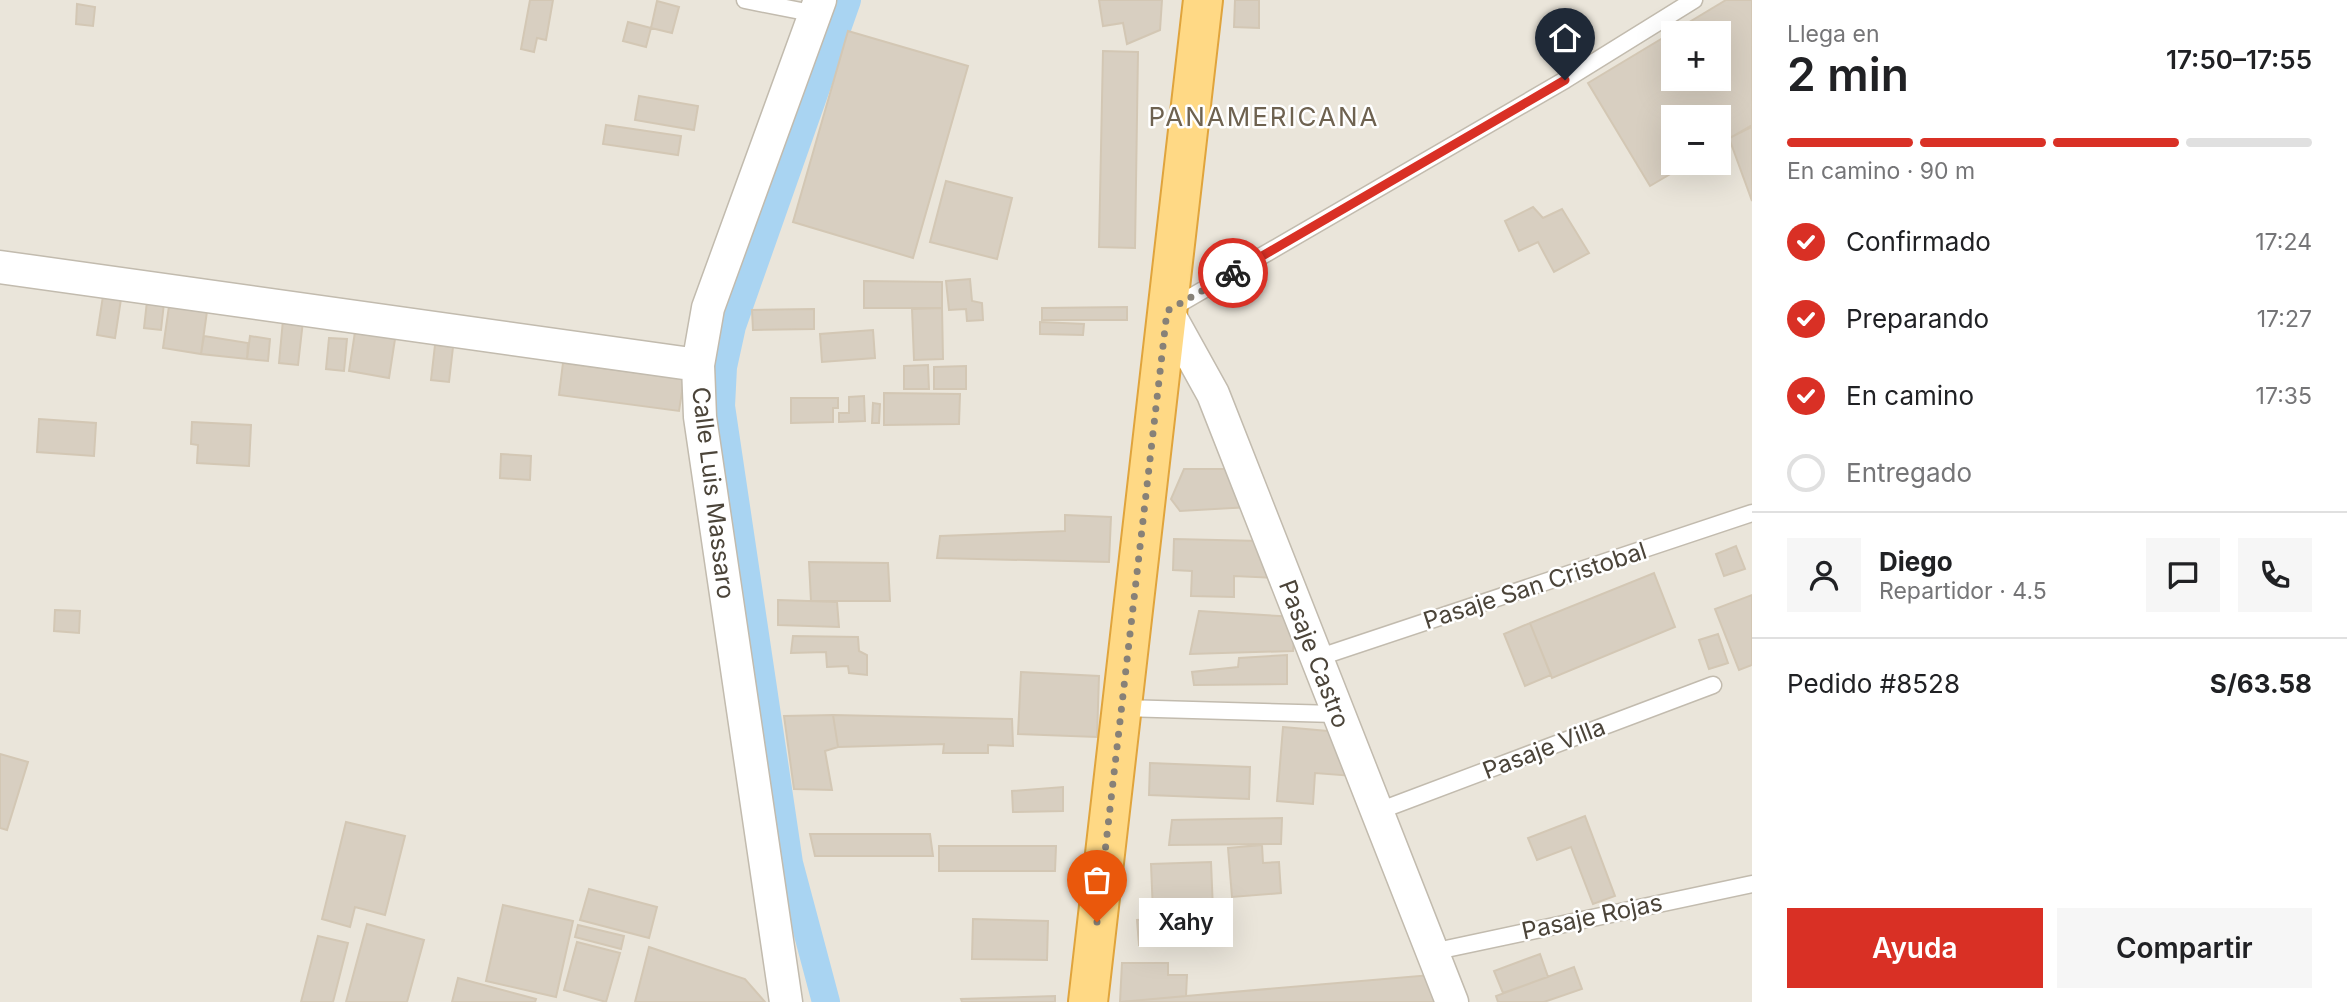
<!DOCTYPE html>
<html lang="es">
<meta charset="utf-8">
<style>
:root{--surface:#fff;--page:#f6f6f6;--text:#202124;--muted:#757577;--line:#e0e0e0;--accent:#d93025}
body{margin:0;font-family:Inter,sans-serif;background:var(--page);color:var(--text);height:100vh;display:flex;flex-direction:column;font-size:26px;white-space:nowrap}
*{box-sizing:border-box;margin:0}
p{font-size:23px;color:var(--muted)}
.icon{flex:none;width:38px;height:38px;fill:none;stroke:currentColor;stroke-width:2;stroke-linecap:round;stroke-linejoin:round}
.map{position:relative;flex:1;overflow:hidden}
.drawer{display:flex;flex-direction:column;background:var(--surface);width:595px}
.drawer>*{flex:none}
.tools{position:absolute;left:1661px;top:21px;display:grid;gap:14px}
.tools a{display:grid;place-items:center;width:70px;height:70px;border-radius:0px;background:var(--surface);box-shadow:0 7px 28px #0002;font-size:35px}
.pin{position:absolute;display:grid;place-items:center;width:60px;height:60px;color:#fff;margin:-72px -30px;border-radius:50% 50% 50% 0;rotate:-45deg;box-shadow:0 0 7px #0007}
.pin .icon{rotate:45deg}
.courier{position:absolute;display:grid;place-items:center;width:70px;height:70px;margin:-35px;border:5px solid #d93025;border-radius:50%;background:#fff;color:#222;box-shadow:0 2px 9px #0007}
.bubble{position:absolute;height:49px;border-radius:0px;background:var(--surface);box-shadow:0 7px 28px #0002;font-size:23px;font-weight:600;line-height:49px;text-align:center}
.head em{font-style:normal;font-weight:600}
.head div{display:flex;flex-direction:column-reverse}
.head{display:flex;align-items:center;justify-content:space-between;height:119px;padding:0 35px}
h1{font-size:46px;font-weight:600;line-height:52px}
.bar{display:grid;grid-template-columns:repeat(4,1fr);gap:10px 7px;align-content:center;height:84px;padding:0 35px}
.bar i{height:9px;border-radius:5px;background:var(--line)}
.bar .selected{background:var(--accent)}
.bar p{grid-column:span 4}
.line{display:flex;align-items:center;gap:18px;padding:0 35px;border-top:2px solid var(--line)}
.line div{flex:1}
.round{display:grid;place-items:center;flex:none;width:74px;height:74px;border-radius:0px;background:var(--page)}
ol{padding:0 35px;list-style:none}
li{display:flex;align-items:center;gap:21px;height:77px}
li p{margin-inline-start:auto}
li .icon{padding:7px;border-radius:50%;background:var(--accent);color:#fff;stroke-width:4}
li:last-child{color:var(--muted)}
li i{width:38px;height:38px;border:4px solid var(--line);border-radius:50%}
.cta{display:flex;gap:14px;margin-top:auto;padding:14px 35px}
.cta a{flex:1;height:80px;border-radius:0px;background:var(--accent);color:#fff;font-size:28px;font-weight:600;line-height:80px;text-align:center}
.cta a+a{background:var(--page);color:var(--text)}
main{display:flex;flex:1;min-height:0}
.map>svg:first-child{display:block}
</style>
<main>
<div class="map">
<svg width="1752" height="1002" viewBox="0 0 1752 1002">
<rect width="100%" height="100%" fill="#f6f3ec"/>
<path fill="#eae5da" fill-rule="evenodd" d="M 0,0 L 1752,0 L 1752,1002 L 0,1002 ZM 1673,33 L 1718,33 L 1718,79 L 1673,79 ZM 1673,117 L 1718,117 L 1718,163 L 1673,163 Z"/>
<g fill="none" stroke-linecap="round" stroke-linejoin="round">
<path stroke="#a9d4f2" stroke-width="28" d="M 826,1002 L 789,863 L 721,406 L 723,367 L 732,326 L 847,0"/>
</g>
<path fill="#d8cfc1" stroke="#d3c7b4" stroke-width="2" fill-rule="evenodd" d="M 530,0 L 553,0 L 546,40 L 537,38 L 534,52 L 521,49 Z
M 1099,0 L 1162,0 L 1160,30 L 1127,44 L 1123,23 L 1103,26 Z
M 1235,0 L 1259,0 L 1259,28 L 1234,27 Z
M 1726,0 L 1752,0 L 1752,125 L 1718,145 L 1718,117 L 1673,117 L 1673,163 L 1689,163 L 1650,186 L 1588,83 ZM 1673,33 L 1718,33 L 1718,79 L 1673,79 Z
M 657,1 L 679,7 L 672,33 L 651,28 Z
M 77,4 L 95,7 L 93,26 L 76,24 Z
M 628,22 L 651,28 L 646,47 L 623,41 Z
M 848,31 L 968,66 L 913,258 L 793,222 Z
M 1103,51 L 1138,52 L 1135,248 L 1099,247 Z
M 639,96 L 698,106 L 694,130 L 635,120 Z
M 606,125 L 681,136 L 678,155 L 603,144 Z
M 1752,127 L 1752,201 L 1729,138 Z
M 946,181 L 1012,198 L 997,259 L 930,242 Z
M 1533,207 L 1543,218 L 1562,209 L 1589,253 L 1554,272 L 1538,242 L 1519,251 L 1505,221 Z
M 970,279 L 972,301 L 982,303 L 983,320 L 967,321 L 966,309 L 949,310 L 946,281 Z
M 864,281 L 942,282 L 942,308 L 864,308 Z
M 103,296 L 121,299 L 115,338 L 97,335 Z
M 170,299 L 208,304 L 201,354 L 163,348 Z
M 147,301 L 164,303 L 161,330 L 144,328 Z
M 1127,307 L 1127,320 L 1042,320 L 1042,308 Z
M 942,308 L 943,359 L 914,360 L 912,309 Z
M 814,309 L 814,329 L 753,330 L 752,310 Z
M 283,320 L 303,321 L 298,365 L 279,363 Z
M 1040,322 L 1084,324 L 1083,335 L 1040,334 Z
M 873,330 L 875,358 L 822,362 L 820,334 Z
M 355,332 L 395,339 L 389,378 L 349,371 Z
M 204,336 L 248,343 L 247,359 L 201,354 Z
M 250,336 L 270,339 L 268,361 L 247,359 Z
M 329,338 L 347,339 L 344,371 L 326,369 Z
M 435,345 L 453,347 L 449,382 L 431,380 Z
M 563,363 L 684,379 L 679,411 L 559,395 Z
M 928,365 L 929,389 L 904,389 L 904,366 Z
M 966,366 L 966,389 L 934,389 L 934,367 Z
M 884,393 L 960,394 L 959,424 L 884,425 Z
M 864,396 L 865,421 L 839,422 L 839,413 L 849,413 L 849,397 Z
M 791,398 L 838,398 L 838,408 L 833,408 L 833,422 L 791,423 Z
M 873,403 L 880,404 L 879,423 L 872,423 Z
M 39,419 L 96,423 L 94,456 L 37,452 Z
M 192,422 L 251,425 L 249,466 L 197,463 L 198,445 L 191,444 Z
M 501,454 L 531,456 L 530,480 L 500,478 Z
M 1184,469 L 1229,469 L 1250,507 L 1180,511 L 1171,499 Z
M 1065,515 L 1111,517 L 1109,562 L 937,558 L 940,536 L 1065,531 Z
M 1174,539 L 1260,541 L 1280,578 L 1234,576 L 1234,597 L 1191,596 L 1192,571 L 1173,570 Z
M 1736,546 L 1745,569 L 1724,576 L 1716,554 Z
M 809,562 L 888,563 L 890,601 L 811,601 Z
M 1654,573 L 1675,627 L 1552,678 L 1530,623 Z
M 1752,595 L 1752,665 L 1739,670 L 1715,609 Z
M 778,600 L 837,602 L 839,627 L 778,625 Z
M 55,610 L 80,611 L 79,633 L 54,631 Z
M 1199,611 L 1296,617 L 1293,651 L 1190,654 Z
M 1530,623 L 1551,675 L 1525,686 L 1504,634 Z
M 1718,634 L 1728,663 L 1709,669 L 1699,640 Z
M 793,636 L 858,637 L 859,651 L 867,655 L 867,675 L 849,673 L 848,666 L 827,667 L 826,652 L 791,653 Z
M 1287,655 L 1287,684 L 1194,685 L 1192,672 L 1238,667 L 1239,658 Z
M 1021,672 L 1099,676 L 1097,737 L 1018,734 Z
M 833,715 L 838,747 L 825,751 L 832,790 L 794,789 L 784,716 Z
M 833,715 L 1012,719 L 1013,746 L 988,745 L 988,753 L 943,753 L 944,744 L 838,747 Z
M 1283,727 L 1339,732 L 1353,776 L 1315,773 L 1313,804 L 1277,801 Z
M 0,754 L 28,762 L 7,830 L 0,828 Z
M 1150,763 L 1250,767 L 1249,799 L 1149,795 Z
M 1063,787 L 1063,811 L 1013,812 L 1012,791 Z
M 1585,816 L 1615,896 L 1593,904 L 1571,847 L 1537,860 L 1528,838 Z
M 1282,818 L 1281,844 L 1169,845 L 1172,820 Z
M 346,822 L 405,836 L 385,915 L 355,907 L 350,927 L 322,919 Z
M 810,834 L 930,834 L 933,856 L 815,856 Z
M 1262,845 L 1263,863 L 1279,862 L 1281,893 L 1232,897 L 1228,848 Z
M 939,846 L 1056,846 L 1055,871 L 939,871 Z
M 1211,862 L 1213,910 L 1153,913 L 1151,864 Z
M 589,889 L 657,907 L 649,938 L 580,920 Z
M 503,905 L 573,921 L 556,997 L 486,981 Z
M 1209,917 L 1210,942 L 1139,945 L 1137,920 Z
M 973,919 L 1048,921 L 1047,960 L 972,959 Z
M 367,924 L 424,940 L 407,1002 L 346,1002 Z
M 578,925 L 624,936 L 621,949 L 575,937 Z
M 318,936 L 348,943 L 333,1002 L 301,1002 Z
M 577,942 L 620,953 L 606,1002 L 564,990 Z
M 649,947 L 745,979 L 765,1002 L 635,1002 Z
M 1540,954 L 1548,977 L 1503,993 L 1494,971 Z
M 1122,963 L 1168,963 L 1168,975 L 1187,975 L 1186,996 L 1120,1002 Z
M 1574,967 L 1582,989 L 1544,1002 L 1498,1002 L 1496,996 Z
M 1431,975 L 1437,1002 L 1120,1002 L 1186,996 Z
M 458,978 L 536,999 L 535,1002 L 452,1002 Z
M 1055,996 L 1055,1002 L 962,1002 L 961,999 Z"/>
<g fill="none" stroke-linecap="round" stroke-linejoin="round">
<g stroke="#c2bbae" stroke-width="19">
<path id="service" d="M 745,0 L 816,14
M 1172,308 L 1565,80 L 1694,0
M 1317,658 L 1752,513
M 1122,708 L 1336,714
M 1376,812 L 1713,685
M 1432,952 L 1752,884"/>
</g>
<g stroke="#c2bbae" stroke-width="35">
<path id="minor" d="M 0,267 L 698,365
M 1167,311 L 1213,394 L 1452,1002
M 786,1002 L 700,417 L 698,365 L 708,308 L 820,0"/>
</g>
<g stroke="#e0a43c" stroke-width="42">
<path id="trunk" d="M 1088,1002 L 1203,0"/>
</g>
<use href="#service" stroke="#fff" stroke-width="16"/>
<use href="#minor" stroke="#fff" stroke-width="32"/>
<use href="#trunk" stroke="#ffd985" stroke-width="38"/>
</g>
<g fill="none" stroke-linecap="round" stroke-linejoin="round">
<path stroke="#878178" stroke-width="7" stroke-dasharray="0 12.6" d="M 1097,922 L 1167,311 L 1233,273"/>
<path stroke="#d93025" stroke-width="9" d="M 1233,273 L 1565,80"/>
</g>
<g text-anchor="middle" stroke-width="5" stroke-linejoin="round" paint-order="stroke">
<g font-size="24" fill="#4b4439" stroke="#fff">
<text transform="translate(713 493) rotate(83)" y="8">Calle Luis Massaro</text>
<text transform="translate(1535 586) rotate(-18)" y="8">Pasaje San Cristobal</text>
<text transform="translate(1314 654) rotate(69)" y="8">Pasaje Castro</text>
<text transform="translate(1544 749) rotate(-21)" y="8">Pasaje Villa</text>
<text transform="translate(1592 917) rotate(-12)" y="8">Pasaje Rojas</text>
</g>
<g font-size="26" letter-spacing="2" fill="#6e6250" stroke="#fff">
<text x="1264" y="126">PANAMERICANA</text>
</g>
</g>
</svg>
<div class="tools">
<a>+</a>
<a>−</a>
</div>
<div class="pin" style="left:1097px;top:922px;background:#ea580c"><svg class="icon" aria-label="bag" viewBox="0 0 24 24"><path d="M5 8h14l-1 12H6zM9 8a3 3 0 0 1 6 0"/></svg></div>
<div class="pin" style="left:1565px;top:80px;background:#1f2937"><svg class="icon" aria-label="home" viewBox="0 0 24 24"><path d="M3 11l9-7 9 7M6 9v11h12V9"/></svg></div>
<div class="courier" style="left:1233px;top:273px"><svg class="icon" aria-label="bike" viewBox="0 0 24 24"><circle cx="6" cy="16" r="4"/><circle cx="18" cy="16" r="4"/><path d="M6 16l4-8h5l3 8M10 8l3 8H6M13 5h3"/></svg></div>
<div class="bubble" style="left:1139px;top:898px;width:94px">Xahy</div>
</div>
<section class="drawer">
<div class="head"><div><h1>2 min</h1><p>Llega en</p></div><em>17:50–17:55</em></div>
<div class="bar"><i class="selected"></i><i class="selected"></i><i class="selected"></i><i></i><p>En camino · 90 m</p></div>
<ol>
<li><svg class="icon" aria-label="check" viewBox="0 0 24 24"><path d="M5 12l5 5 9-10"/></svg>Confirmado<p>17:24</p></li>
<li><svg class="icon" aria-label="check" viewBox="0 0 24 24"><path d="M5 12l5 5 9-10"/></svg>Preparando<p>17:27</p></li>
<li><svg class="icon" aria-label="check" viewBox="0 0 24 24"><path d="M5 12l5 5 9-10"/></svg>En camino<p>17:35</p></li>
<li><i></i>Entregado</li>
</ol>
<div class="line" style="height:126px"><a class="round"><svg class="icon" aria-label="person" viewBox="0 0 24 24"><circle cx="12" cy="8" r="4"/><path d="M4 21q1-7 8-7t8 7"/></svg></a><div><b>Diego</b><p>Repartidor · 4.5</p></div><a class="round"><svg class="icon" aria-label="chat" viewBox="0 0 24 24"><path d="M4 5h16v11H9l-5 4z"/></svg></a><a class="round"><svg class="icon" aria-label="phone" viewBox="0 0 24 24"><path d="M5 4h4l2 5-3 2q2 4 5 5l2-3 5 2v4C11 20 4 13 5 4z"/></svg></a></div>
<div class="line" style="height:91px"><div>Pedido #8528</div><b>S/63.58</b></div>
<div class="cta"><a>Ayuda</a><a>Compartir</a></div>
</section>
</main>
